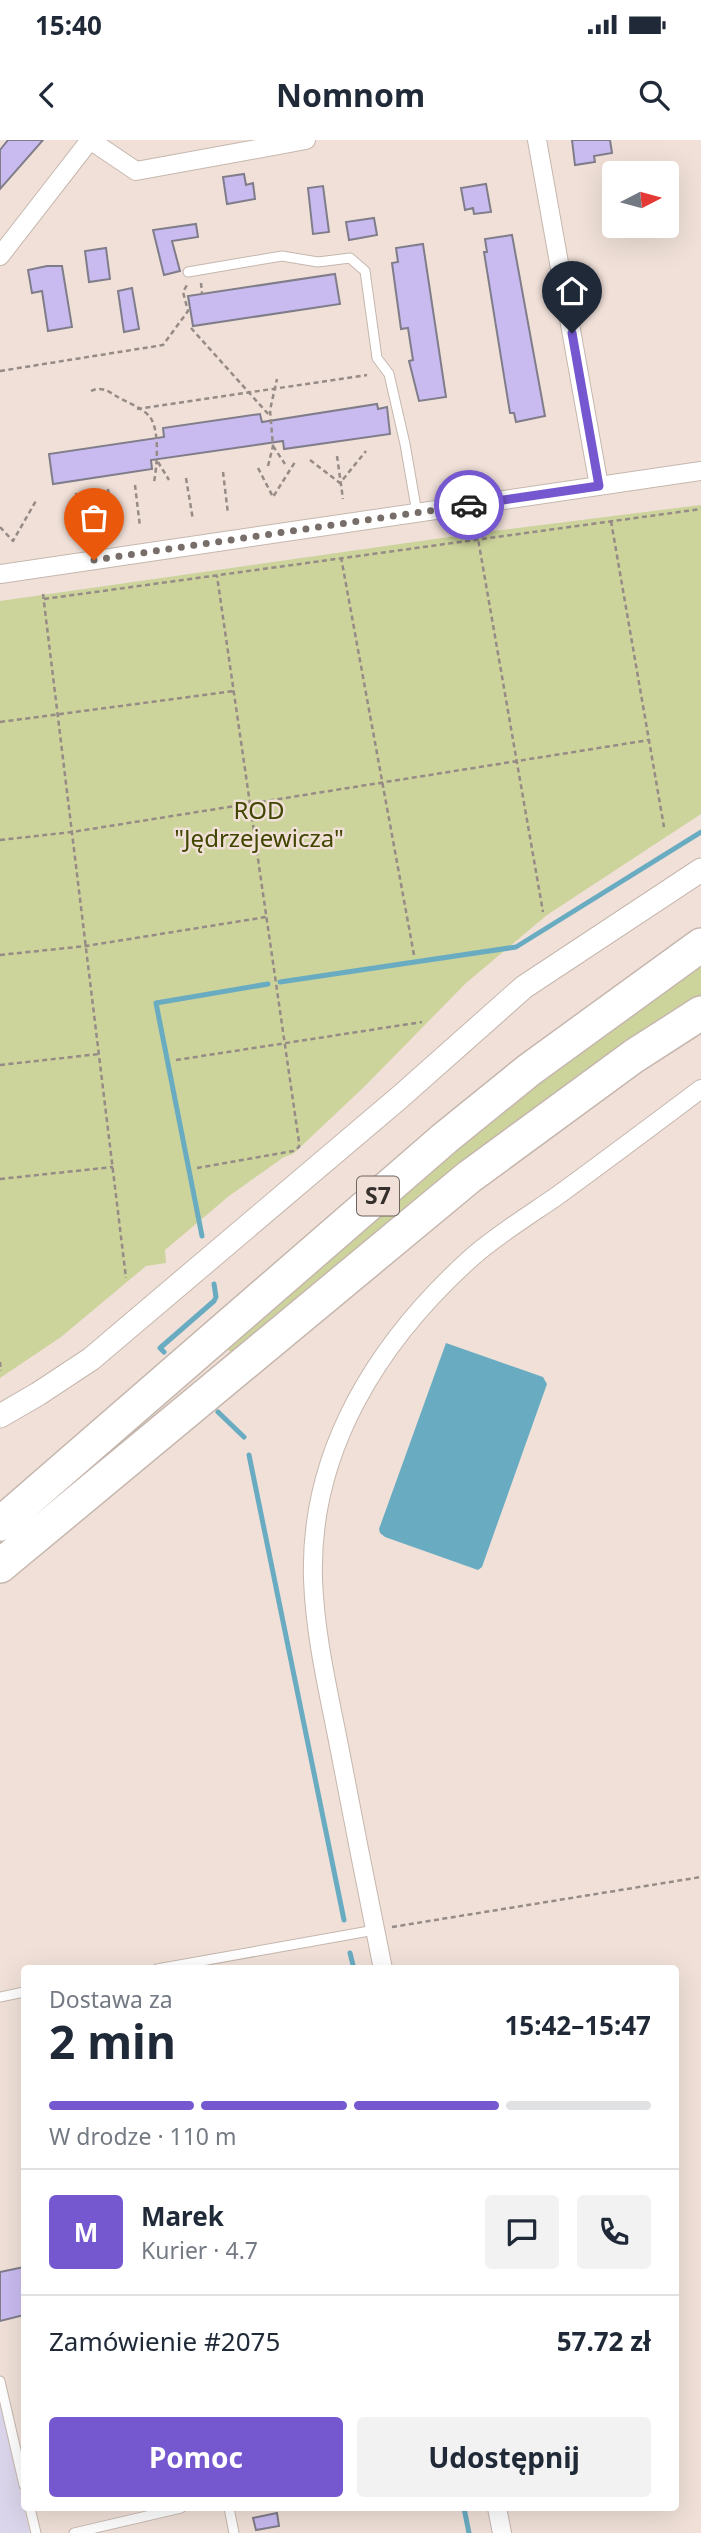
<!DOCTYPE html>
<html lang="pl">
<meta charset="utf-8">
<style>
:root{--surface:#fff;--page:#f2f2f3;--text:#1f2937;--muted:#747a83;--line:#e0e1e3;--accent:#7557d0}
body{margin:0;font-family:"Noto Sans",sans-serif;background:var(--page);color:var(--text);height:100vh;display:flex;flex-direction:column;font-size:26px;white-space:nowrap}
*{box-sizing:border-box;margin:0}
p{font-size:23px;color:var(--muted)}
.icon{flex:none;width:38px;height:38px;fill:none;stroke:currentColor;stroke-width:2;stroke-linecap:round;stroke-linejoin:round}
.map{position:relative;flex:1;overflow:hidden}
.details{position:absolute;left:21px;top:1825px;width:658px;height:546px;display:flex;flex-direction:column;background:var(--surface);border-radius:7px;box-shadow:0 7px 28px #0002}
.details>*{flex:none}
.needle{width:46px;rotate:84deg}
.controls{position:absolute;left:602px;top:21px;display:grid;gap:14px}
.controls a{display:grid;place-items:center;width:77px;height:77px;border-radius:7px;background:var(--surface);box-shadow:0 7px 28px #0002;font-size:35px}
.pin{position:absolute;display:grid;place-items:center;width:60px;height:60px;color:#fff;margin:-72px -30px;border-radius:50% 50% 50% 0;rotate:-45deg;box-shadow:0 0 7px #0007}
.pin .icon{rotate:45deg}
.courier{position:absolute;display:grid;place-items:center;width:70px;height:70px;margin:-35px;border:5px solid #7557d0;border-radius:50%;background:#fff;color:#222;box-shadow:0 2px 9px #0007}
.headline em{font-style:normal;font-weight:700}
.headline div{display:flex;flex-direction:column-reverse}
.headline{display:flex;align-items:center;justify-content:space-between;height:119px;padding:0 28px}
h1{font-size:46px;font-weight:700;line-height:52px}
.bar{display:grid;grid-template-columns:repeat(4,1fr);gap:10px 7px;align-content:center;height:84px;padding:0 28px}
.bar i{height:9px;border-radius:5px;background:var(--line)}
.bar .on{background:var(--accent)}
.bar p{grid-column:span 4}
.line{display:flex;align-items:center;gap:18px;padding:0 28px;border-top:2px solid var(--line)}
.line div{flex:1}
.round{display:grid;place-items:center;flex:none;width:74px;height:74px;border-radius:7px;background:var(--page)}
.cta{display:flex;gap:14px;margin-top:auto;padding:14px 28px}
.cta a{flex:1;height:80px;border-radius:7px;background:var(--accent);color:#fff;font-size:28px;font-weight:700;line-height:80px;text-align:center}
.cta a+a{background:var(--page);color:var(--text)}
.status{display:flex;justify-content:space-between;align-items:center;height:49px;padding:0 35px;background:var(--surface);direction:ltr}
.status svg{height:19px;fill:currentColor}
header{display:flex;justify-content:space-between;align-items:center;height:91px;padding:0 28px;background:var(--surface);font-size:32px;font-weight:700}
.map>svg:first-child{display:block}
</style>
<div class="status"><b>15:40</b><svg viewBox="0 0 49 12"><path d="M0 12V9h3v3zM5 12V6h3v6zM10 12V3h3v9zM15 12V0h3v12zM26 1h20v11H26zM47 4h2v5h-2z"/></svg></div>
<header><svg class="icon" aria-label="back" viewBox="0 0 24 24"><path d="M15 5l-7 7 7 7"/></svg>Nomnom<svg class="icon" aria-label="search" viewBox="0 0 24 24"><circle cx="10" cy="10" r="6"/><path d="M15 15l6 6"/></svg></header>
<div class="map">
<svg width="701" height="2393" viewBox="0 0 701 2393">
<rect width="100%" height="100%" fill="#f0e0d8"/>
<path fill="#dcd6ec" d="M 0,2254 L 24,2368 L 30,2393 L 0,2393 Z"/>
<path fill="#ccd39b" d="M 701,365 L 701,674 L 547,775 L 466,843 L 365,946 L 293,1014 L 284,1017 L 229,1056 L 165,1110 L 166,1123 L 146,1126 L 61,1197 L 0,1238 L 0,461 L 477,393 Z
M 701,821 L 701,859 L 232,1214 L 225,1206 L 506,965 Z"/>
<path fill="#69acc2" d="M 446,1203 L 543,1237 L 547,1244 L 482,1427 L 478,1430 L 385,1397 L 380,1393 L 379,1389 Z"/>
<g fill="none" stroke-linecap="round" stroke-linejoin="round">
<path stroke="#69acc2" stroke-width="5" d="M 280,842 L 516,807 L 701,692
M 202,1096 L 156,863 L 268,844
M 164,1212 L 160,1208 L 214,1161 L 216,1157 L 214,1144
M 218,1272 L 244,1297
M 249,1315 L 344,1780
M 350,1813 L 354,1829
M 464,2368 L 469,2393"/>
</g>
<path fill="#c9bbf0" stroke="#807d8a" stroke-width="2" d="M 8,0 L 43,0 L 0,49 L 0,10 Z
M 572,0 L 610,0 L 612,13 L 594,16 L 595,22 L 575,25 Z
M 244,34 L 246,45 L 253,43 L 255,59 L 227,64 L 223,37 Z
M 486,44 L 491,72 L 474,74 L 473,68 L 465,70 L 461,48 Z
M 323,46 L 329,92 L 313,94 L 308,48 Z
M 374,78 L 377,95 L 349,100 L 346,82 Z
M 196,84 L 198,97 L 172,101 L 180,131 L 164,135 L 153,90 Z
M 512,95 L 545,276 L 516,282 L 514,273 L 510,273 L 484,112 L 487,112 L 485,99 Z
M 423,104 L 446,257 L 419,261 L 409,221 L 413,220 L 408,188 L 401,189 L 392,123 L 398,122 L 396,108 Z
M 106,108 L 110,139 L 89,142 L 85,111 Z
M 47,126 L 62,126 L 72,187 L 48,191 L 42,151 L 32,153 L 28,130 Z
M 335,134 L 340,164 L 193,186 L 188,156 Z
M 132,148 L 139,189 L 124,192 L 118,151 Z
M 377,264 L 378,269 L 387,267 L 390,294 L 284,309 L 283,301 L 151,320 L 152,329 L 53,344 L 49,314 L 164,297 L 163,288 L 260,274 L 262,282 Z
M 24,2127 L 24,2175 L 0,2181 L 0,2132 Z
M 277,2373 L 279,2386 L 256,2390 L 253,2378 Z"/>
<g fill="none" stroke-linecap="round" stroke-linejoin="round">
<g stroke="#c6b7ae" stroke-width="11">
<path id="service" d="M 188,132 L 282,116 L 318,122 L 350,118 L 365,131 L 377,218 L 389,234 L 405,304 L 417,373
M 157,1829 L 375,1790
M 0,1857 L 24,1852
M 0,2241 L 24,2345
M 30,2368 L 36,2393
M 229,2368 L 234,2393
M 74,2393 L 181,2368"/>
</g>
<g stroke="#c6b7ae" stroke-width="20">
<path id="minor" d="M 90,0 L 136,31 L 306,0
M 537,0 L 599,346
M 0,116 L 90,0
M 0,434 L 701,331
M 383,1829 C 368,1756 354,1684 340,1611 C 329,1554 315,1497 313,1439 C 309,1310 379,1201 471,1118 C 497,1095 528,1076 557,1056 C 605,1021 653,985 701,949
M 497,2368 L 502,2393"/>
</g>
<g stroke="#c6b7ae" stroke-width="25">
<path id="tertiary" d="M 0,1276 L 38,1254 L 91,1219 L 400,957 L 524,847 L 701,730"/>
</g>
<g stroke="#c6b7ae" stroke-width="36">
<path id="motorway" d="M 0,1384 L 445,998 L 529,930 L 701,805
M 0,1426 L 469,1037 L 634,916 L 701,873"/>
</g>
<path stroke="#968b86" stroke-width="2.5" stroke-dasharray="5 3.5" stroke-linecap="butt" d="M 201,143 L 202,154
M 191,188 L 270,276
M 0,231 L 163,205 L 188,171 L 183,152 L 187,145
M 91,251 C 101,246 108,251 116,256 C 126,262 143,268 150,277 C 160,290 157,327 154,342
M 137,269 L 367,235
M 273,306 L 285,324
M 337,316 L 343,359
M 310,320 L 340,343 L 366,311
M 158,322 L 169,340
M 268,326 L 273,306 L 270,270 L 277,239
M 258,328 L 273,357 L 295,322
M 223,332 L 228,374
M 186,338 L 193,380
M 135,345 L 140,387
M 108,349 L 113,389
M 76,353 L 81,390
M 611,381 L 664,687
M 0,387 L 13,401 L 37,359
M 477,393 L 543,772
M 341,417 L 414,815
M 43,454 L 126,1138
M 44,459 L 701,369
M 0,582 L 234,551
M 0,700 L 72,692 L 649,600
M 0,815 L 86,806 L 266,777
M 176,920 L 422,882
M 0,925 L 99,914
M 197,1028 L 293,1011 L 299,1007 L 299,1002 L 217,436
M 0,1039 L 113,1027
M 0,1222 L 1,1231
M 392,1787 L 701,1737"/>
<use href="#service" stroke="#fff" stroke-width="9"/>
<use href="#minor" stroke="#fff" stroke-width="18"/>
<use href="#tertiary" stroke="#fff" stroke-width="23"/>
<use href="#motorway" stroke="#fff" stroke-width="33"/>
</g>
<g fill="none" stroke-linecap="round" stroke-linejoin="round">
<path stroke="#776e69" stroke-width="7" stroke-dasharray="0 12.6" d="M 94,420 L 469,365"/>
<path stroke="#7557d0" stroke-width="9" d="M 469,365 L 599,346 L 572,193"/>
</g>
<g text-anchor="middle" stroke-width="5" stroke-linejoin="round" paint-order="stroke">
<rect fill="#f0e0d8" stroke="#6e6560" stroke-width="2" x="357" y="1036.5" width="42" height="39" rx="5"/>
<g font-size="23" font-weight="bold" fill="#36302d">
<text x="378" y="1064">S7</text>
</g>
<g font-size="24" fill="#404500" stroke="#f0e0d8">
<text x="259" y="679">ROD<tspan x="259" dy="28">"Jędrzejewicza"</tspan></text>
</g>
</g>
</svg>
<div class="controls">
<a><svg class="needle" viewBox="-14 -14 28 28"><path d="M0-13l5 13h-10z" fill="#e53935"/><path d="M0 13l5-13h-10z" fill="#747a83"/></svg></a>
</div>
<div class="pin" style="left:94px;top:420px;background:#ea580c"><svg class="icon" aria-label="bag" viewBox="0 0 24 24"><path d="M5 8h14l-1 12H6zM9 8a3 3 0 0 1 6 0"/></svg></div>
<div class="pin" style="left:572px;top:193px;background:#1f2937"><svg class="icon" aria-label="home" viewBox="0 0 24 24"><path d="M3 11l9-7 9 7M6 9v11h12V9"/></svg></div>
<div class="courier" style="left:469px;top:365px"><svg class="icon" aria-label="car" viewBox="0 0 24 24"><path d="M5 17H2v-5l4-1 3-4h7l3 4 3 1v5h-3M9 17h6M6 11h13"/><circle cx="7" cy="17" r="2"/><circle cx="17" cy="17" r="2"/></svg></div>
<section class="details">
<div class="headline"><div><h1>2 min</h1><p>Dostawa za</p></div><em>15:42–15:47</em></div>
<div class="bar"><i class="on"></i><i class="on"></i><i class="on"></i><i></i><p>W drodze · 110 m</p></div>
<div class="line" style="height:126px"><b class="round" style="background:var(--accent);color:#fff">M</b><div><b>Marek</b><p>Kurier · 4.7</p></div><a class="round"><svg class="icon" aria-label="chat" viewBox="0 0 24 24"><path d="M4 5h16v11H9l-5 4z"/></svg></a><a class="round"><svg class="icon" aria-label="phone" viewBox="0 0 24 24"><path d="M5 4h4l2 5-3 2q2 4 5 5l2-3 5 2v4C11 20 4 13 5 4z"/></svg></a></div>
<div class="line" style="height:91px"><div>Zamówienie #2075</div><b>57.72 zł</b></div>
<div class="cta"><a>Pomoc</a><a>Udostępnij</a></div>
</section>
</div>
